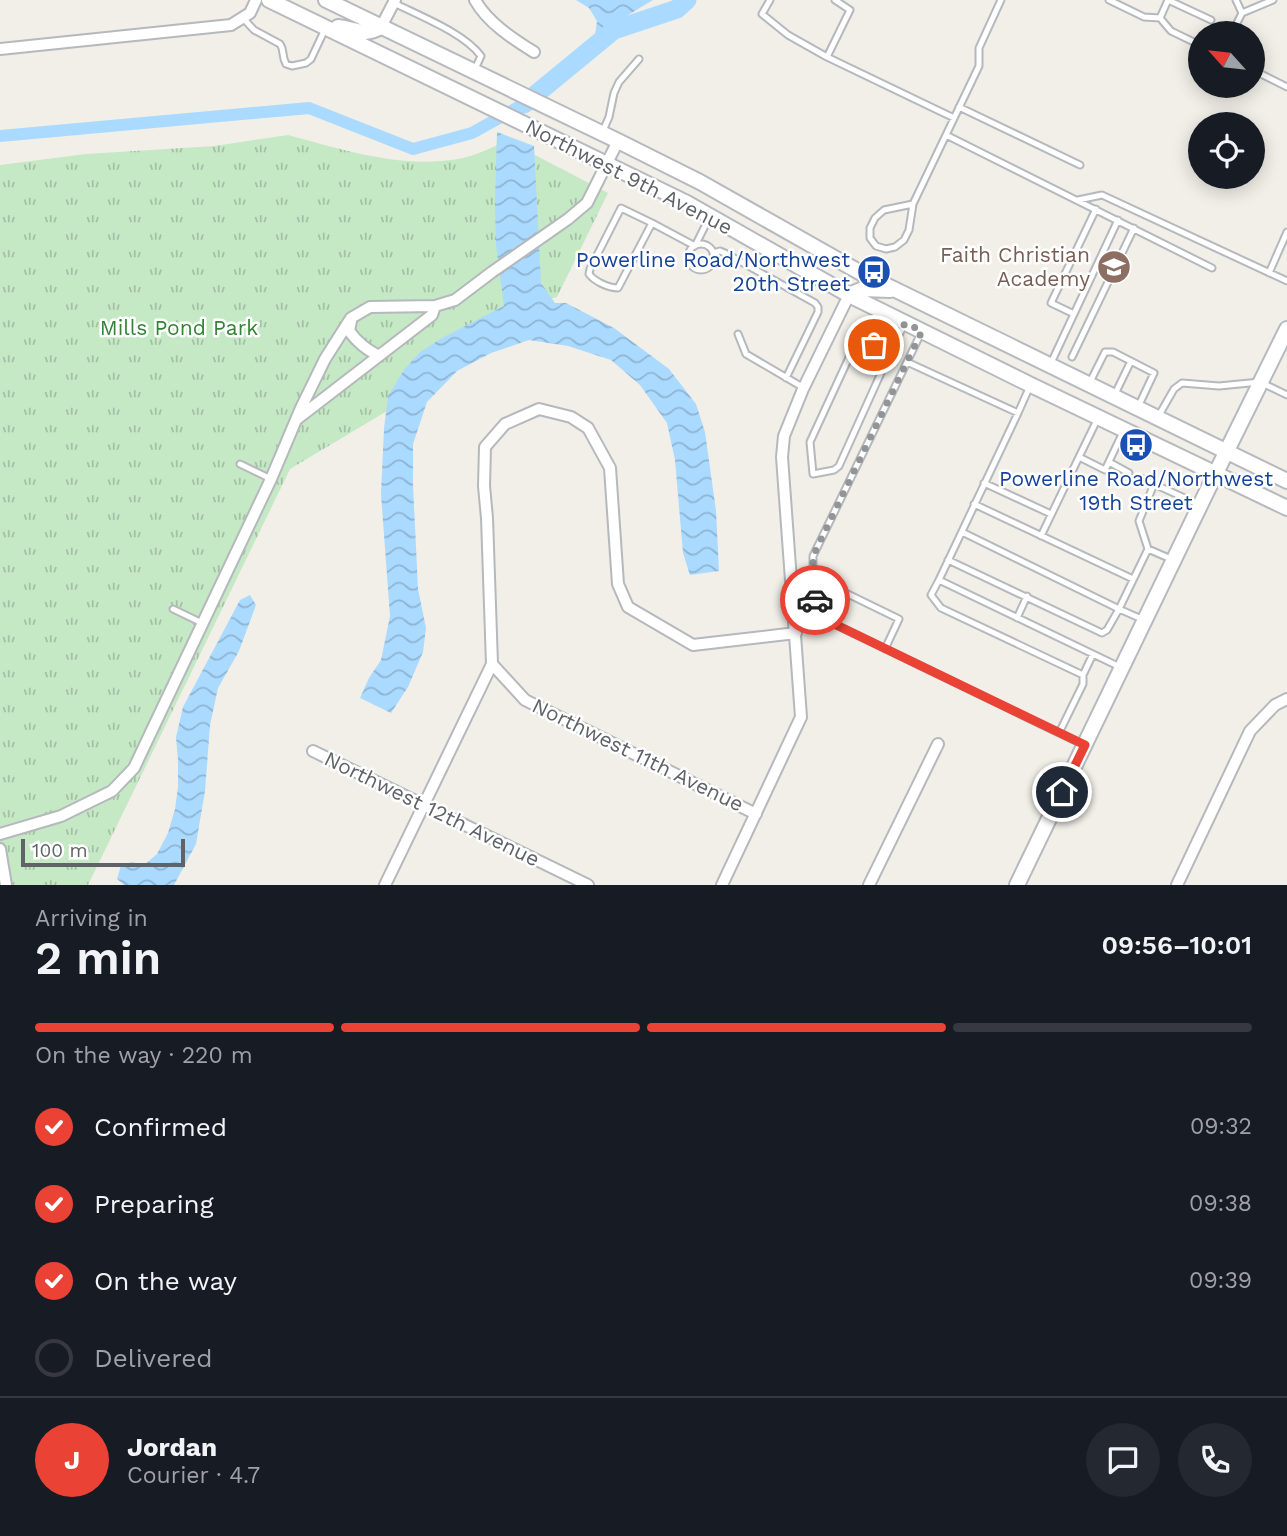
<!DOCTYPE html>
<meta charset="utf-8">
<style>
:root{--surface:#171b24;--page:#242831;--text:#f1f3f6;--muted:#9ea1a6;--line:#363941;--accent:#ea4335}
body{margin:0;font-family:"Work Sans",sans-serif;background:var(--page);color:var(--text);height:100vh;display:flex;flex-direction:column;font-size:26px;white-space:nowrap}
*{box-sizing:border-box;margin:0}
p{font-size:23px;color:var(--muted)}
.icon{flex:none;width:38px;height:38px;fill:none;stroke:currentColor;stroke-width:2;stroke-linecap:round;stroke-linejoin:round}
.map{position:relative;height:885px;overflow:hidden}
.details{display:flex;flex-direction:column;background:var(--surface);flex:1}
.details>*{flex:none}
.needle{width:46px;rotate:297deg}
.fabs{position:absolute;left:1188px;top:21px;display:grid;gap:14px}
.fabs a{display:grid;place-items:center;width:77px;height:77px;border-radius:50%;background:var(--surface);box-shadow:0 4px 18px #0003;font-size:35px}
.scale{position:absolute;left:21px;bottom:18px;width:164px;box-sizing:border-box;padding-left:7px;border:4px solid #5f6368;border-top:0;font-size:19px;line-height:24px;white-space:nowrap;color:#5f6368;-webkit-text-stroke:5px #fff;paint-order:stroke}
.pin{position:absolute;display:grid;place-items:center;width:60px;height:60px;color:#fff;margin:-30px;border:4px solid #fff;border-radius:50%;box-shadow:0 2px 7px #0007}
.courier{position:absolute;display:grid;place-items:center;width:70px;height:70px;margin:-35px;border:5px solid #ea4335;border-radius:50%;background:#fff;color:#222;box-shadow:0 2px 9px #0007}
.headline em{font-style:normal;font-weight:600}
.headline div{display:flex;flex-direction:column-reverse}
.headline{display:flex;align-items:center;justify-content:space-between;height:119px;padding:0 35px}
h1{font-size:46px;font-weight:600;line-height:52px}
.bar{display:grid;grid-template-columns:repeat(4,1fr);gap:10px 7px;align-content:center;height:84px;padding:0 35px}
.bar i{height:9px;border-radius:5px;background:var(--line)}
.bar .active{background:var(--accent)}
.bar p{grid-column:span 4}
.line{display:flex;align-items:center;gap:18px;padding:0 35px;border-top:2px solid var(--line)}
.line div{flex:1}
.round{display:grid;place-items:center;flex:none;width:74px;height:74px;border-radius:37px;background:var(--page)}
ol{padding:0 35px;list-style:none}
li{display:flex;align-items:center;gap:21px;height:77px}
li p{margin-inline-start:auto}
li .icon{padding:7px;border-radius:50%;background:var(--accent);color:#fff;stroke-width:4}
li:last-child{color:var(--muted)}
li i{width:38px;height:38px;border:4px solid var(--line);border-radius:50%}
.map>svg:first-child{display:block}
</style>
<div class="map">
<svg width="1287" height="885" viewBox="0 0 1287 885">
<defs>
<pattern id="grass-tufts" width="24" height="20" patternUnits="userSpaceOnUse" patternTransform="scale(1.75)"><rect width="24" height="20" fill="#c5e8c5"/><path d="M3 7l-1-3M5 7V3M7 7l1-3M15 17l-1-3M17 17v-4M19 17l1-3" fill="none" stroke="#a3c0a4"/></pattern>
<pattern id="water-waves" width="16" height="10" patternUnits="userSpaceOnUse" patternTransform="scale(1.75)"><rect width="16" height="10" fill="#aadaff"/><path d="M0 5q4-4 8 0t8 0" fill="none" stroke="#8eb4d2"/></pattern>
</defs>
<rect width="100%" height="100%" fill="#f1efe8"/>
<path fill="url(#grass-tufts)" d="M 288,135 C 344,150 404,170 463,158 C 478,155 494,146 508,141 L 608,193 L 557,297 L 503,315 L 392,408 L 290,469 L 88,885 L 0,885 L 0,165 L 86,154 L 215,146 Z"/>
<path fill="url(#water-waves)" d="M 576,0 L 653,0 L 595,35 L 597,21 L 589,8 Z
M 497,132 L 534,146 L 541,283 L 555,303 L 566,303 L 614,328 L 669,369 L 696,404 L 705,432 L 716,511 L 719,571 L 690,575 L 683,553 L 675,460 L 667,423 L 640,385 L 611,360 L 568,346 L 529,340 L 491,353 L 457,371 L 427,402 L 413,444 L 413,485 L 418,589 L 426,628 L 423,652 L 408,687 L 391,713 L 360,698 L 369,678 L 381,660 L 390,616 L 381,494 L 384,429 L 388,396 L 404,370 L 419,353 L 442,338 L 504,306 L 496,245 L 495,201 Z
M 250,595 L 256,605 L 239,651 L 218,688 L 210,725 L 205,791 L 196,844 L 174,885 L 124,885 L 117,879 L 121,865 L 132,862 L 144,865 L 157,854 L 168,833 L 175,809 L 178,787 L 178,760 L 176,737 L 183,707 L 240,600 Z"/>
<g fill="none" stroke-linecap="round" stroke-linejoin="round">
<path stroke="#aadaff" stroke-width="12" d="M 0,136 L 309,108 L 413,149 L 472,133 L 524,104"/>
<path stroke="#aadaff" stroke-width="19" d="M 524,104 L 614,30 L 677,9 L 687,0"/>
<g stroke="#b5b8bc" stroke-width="9">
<path id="lane" d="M 770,0 L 762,14 L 788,35 L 827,57
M 835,0 L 850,10 L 827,57 L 954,118
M 1109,0 L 1144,17 L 1160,18 L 1171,31 L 1200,45
M 1168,0 L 1211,20
M 1236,0 L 1242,13 L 1273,0
M 394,3 C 420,16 464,33 481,56 L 474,71
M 242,17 L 254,30 L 280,44 L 282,48 L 284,59 L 286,64 L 292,66 L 306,63 L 311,59 L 326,27
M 1160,18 L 1168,0
M 1232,33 L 1242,13
M 1253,70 L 1287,87
M 959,107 L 1080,165
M 602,133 L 609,117 L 614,93 L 619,82 L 639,59
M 946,135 L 1212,268
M 1078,200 L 1102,195 L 1287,281
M 913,204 L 884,210 L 875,218 L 870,228 L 870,238 L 876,246 L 886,249 L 895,247 L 904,240 L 909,230 L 913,204 L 979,66 L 979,48 L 1001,0
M 652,223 L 621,208 L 590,269 L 589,274 C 594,281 608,288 618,288 L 652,223 L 695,246 L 710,216
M688 257a13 13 0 1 1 26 0a13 13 0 1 1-26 0Z
M 713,253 L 720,251 L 727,254 L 815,303 L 818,307 L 818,312 L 786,378
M 1269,273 L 1287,232
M 1074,314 L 1051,303 L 1096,209
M 922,331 L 907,362 L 1018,413 L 1030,386
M 738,334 L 746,354 L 804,388
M 890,353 L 839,466 L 834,470 L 813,474 L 810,442 L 858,338 L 890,353 L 905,323
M 1072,357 L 1134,228
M 1051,363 L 1118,220
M 1090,382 L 1105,352 L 1113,352 L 1154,373 L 1139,405
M 1115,394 L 1131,361
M 1158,417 L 1174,389 L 1182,383 L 1219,386 L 1260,382 L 1287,395
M 1097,420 L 1079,457 L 1105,470 L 1123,432
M 1109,462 L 1129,473
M 240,464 L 271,479
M 1141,478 L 1154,484
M 984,483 L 1051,514
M 974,504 L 1133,579
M 1041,536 L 1079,457
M 1148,549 L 1139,521 L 1154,484 L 1200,505
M 948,560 L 1102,633 L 1107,630 L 1119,609 L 962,532
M 813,577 L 813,556 L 907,362
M 939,580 L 1018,413
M 173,609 L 202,623
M 1017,618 L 1027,596
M 1144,620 L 1119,609 L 1148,549 L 1171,559
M 885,649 L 899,619 L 813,577 L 813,592 L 816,603 L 824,619 L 1059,733
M 1083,675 L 941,608 L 931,595 L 939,580 L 1122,668
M 1082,744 L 1059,733 L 1083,684 L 1083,675 L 1093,654"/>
</g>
<g stroke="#b5b8bc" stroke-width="14">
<path id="street" d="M 475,0 C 487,22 513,39 534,52
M 381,27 L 395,0
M 0,49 L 231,25 L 250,13 L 256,0
M 351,321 L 349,331 C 358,343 366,349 379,356
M 297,419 L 432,315 L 435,306
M 492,664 L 525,700 L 756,814
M 313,751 L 588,885
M 0,834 L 61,816 L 112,791 L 134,768 L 271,479 L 301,408 L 325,359 L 351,318 L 370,307 L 435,306 L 455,300 L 492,272 L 568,219 L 587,203 L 618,141
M 0,849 L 6,885
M 385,885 L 492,664 L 487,518 L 484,486 L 485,447 L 505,424 L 539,409 L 571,417 L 588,428 L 610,468 L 618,584 L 628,607 L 693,645 L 796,633
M 722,885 L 801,717 L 782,457 L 784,436 L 803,389 L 849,295
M 869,885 L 938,744
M 1177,885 L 1250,731 L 1275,705 L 1287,699"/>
</g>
<g stroke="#b6babf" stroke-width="18">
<path id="secondary" d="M 269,0 L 687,203 L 849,295 L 1031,385 L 1287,508
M 326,0 L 618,141 L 700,182 L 861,273 L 1287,481
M 338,27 C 356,29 363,37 381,27
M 849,295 L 863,289 L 890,290
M 1017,885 L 1207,491 L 1287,329"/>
</g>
<use href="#lane" stroke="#fff" stroke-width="5"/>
<use href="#street" stroke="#fff" stroke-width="10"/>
<use href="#secondary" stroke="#fff" stroke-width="14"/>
</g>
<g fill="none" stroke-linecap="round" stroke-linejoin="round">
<path stroke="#929495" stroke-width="7" stroke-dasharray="0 12.6" d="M 815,600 L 813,592 L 813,556 L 922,331 L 905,323 L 890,353 L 874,345"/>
<path stroke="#ea4335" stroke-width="9" d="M 815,600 L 824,619 L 1085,745 L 1062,792"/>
</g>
<defs>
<g id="school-disc" transform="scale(1.75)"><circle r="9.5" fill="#8d6e63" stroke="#fff"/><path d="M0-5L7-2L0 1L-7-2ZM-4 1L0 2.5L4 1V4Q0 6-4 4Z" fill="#fff"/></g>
<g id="bus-disc" transform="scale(1.75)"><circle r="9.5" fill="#1a4fb4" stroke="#fff"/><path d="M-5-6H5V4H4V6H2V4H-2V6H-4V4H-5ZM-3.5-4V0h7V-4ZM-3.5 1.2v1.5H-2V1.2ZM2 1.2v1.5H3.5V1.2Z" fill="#fff"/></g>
</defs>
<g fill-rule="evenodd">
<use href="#school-disc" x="1114" y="267"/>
<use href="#bus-disc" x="874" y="272"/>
<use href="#bus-disc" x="1136" y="445"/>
</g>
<g text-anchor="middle" stroke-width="5" stroke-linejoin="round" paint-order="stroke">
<g font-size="21" fill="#5f6368" stroke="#fff">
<text transform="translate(629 177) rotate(27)" y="7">Northwest 9th Avenue</text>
<text transform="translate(638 755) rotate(26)" y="7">Northwest 11th Avenue</text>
<text transform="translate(432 809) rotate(26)" y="7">Northwest 12th Avenue</text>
</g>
<g font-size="21" fill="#785e54" stroke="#fff" text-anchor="end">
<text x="1090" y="262">Faith Christian<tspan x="1090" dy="24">Academy</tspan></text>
</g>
<g font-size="21" fill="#164399" stroke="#fff" text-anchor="end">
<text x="850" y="267">Powerline Road/Northwest<tspan x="850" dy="24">20th Street</tspan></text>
<text x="1136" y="486" text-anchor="middle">Powerline Road/Northwest<tspan x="1136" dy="24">19th Street</tspan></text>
</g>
<g font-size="21" fill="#348238" stroke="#fff">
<text x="179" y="335">Mills Pond Park</text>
</g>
</g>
</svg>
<div class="fabs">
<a><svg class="needle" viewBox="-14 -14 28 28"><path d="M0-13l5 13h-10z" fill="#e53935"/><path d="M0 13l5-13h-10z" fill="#9ea1a6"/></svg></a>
<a><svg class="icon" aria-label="locate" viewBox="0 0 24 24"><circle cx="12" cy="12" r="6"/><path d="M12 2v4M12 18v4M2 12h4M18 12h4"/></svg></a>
</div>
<div class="scale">100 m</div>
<div class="pin" style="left:874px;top:345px;background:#ea580c"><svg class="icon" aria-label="bag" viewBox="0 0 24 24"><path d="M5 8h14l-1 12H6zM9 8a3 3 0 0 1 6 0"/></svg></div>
<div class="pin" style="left:1062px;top:792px;background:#1f2937"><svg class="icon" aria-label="home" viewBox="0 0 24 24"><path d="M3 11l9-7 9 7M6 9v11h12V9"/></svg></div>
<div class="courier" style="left:815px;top:600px"><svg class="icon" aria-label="car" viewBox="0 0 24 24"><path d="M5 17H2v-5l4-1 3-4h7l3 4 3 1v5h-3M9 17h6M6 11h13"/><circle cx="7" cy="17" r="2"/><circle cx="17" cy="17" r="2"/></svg></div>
</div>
<section class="details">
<div class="headline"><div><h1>2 min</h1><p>Arriving in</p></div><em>09:56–10:01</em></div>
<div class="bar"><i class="active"></i><i class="active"></i><i class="active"></i><i></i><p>On the way · 220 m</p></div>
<ol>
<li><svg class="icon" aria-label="check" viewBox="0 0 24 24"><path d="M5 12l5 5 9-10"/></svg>Confirmed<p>09:32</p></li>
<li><svg class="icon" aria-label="check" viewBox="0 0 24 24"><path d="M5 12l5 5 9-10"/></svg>Preparing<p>09:38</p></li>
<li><svg class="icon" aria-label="check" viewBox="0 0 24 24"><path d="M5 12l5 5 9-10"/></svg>On the way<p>09:39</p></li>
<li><i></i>Delivered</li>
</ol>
<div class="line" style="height:126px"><b class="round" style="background:var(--accent);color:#fff">J</b><div><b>Jordan</b><p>Courier · 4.7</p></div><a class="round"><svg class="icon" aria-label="chat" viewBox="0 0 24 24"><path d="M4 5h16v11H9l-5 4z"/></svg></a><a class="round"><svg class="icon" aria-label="phone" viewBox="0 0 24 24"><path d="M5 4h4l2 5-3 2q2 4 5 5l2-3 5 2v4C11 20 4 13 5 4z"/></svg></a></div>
</section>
